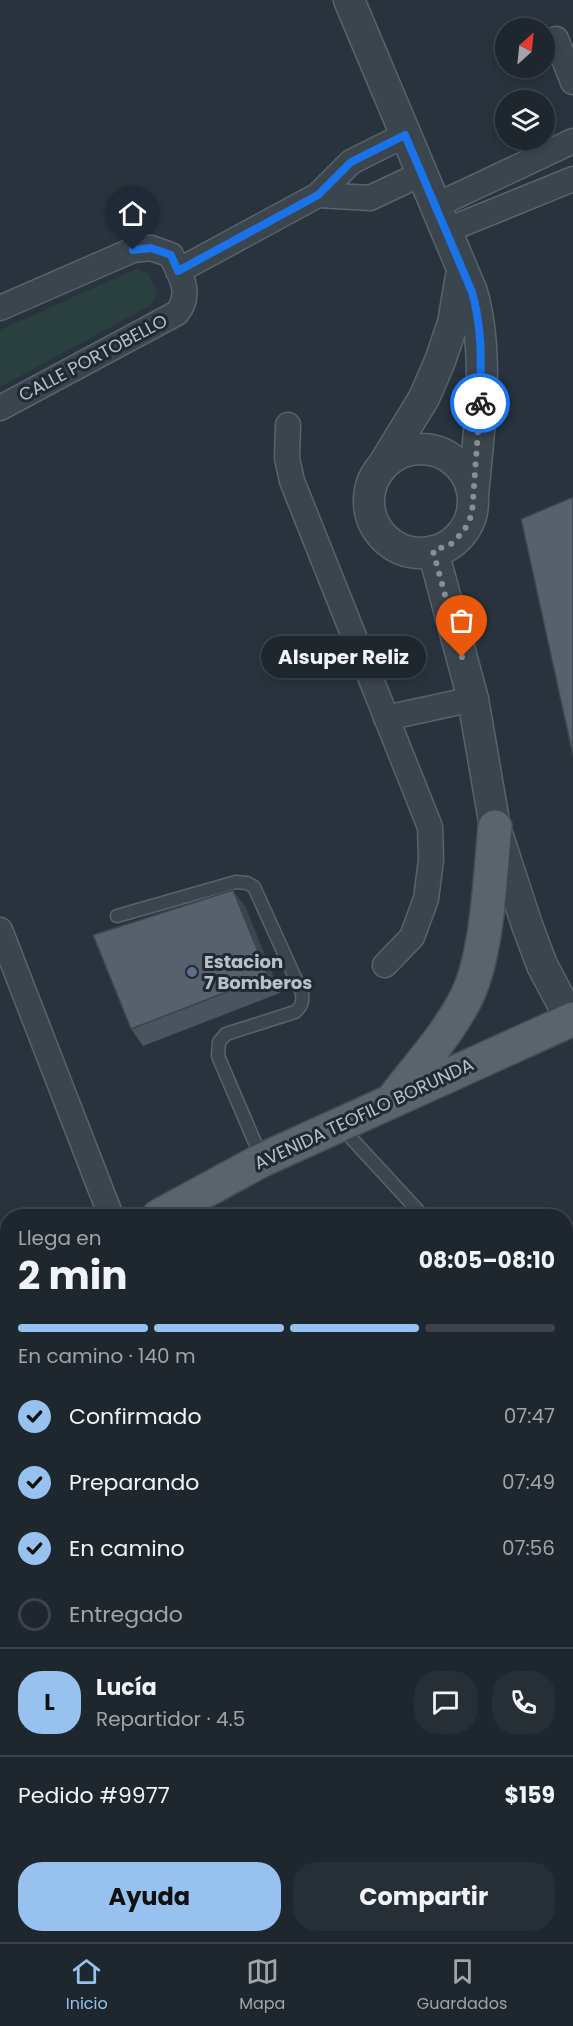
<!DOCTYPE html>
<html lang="es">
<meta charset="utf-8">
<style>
:root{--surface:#1e262e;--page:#262e36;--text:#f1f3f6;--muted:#a1a5aa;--line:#3c434a;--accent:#97c1ee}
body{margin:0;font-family:Poppins,sans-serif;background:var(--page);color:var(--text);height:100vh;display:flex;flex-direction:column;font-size:22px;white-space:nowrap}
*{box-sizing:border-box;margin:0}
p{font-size:20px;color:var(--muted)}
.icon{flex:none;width:33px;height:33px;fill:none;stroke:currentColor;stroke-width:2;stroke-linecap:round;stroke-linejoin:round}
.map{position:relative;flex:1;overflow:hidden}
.drawer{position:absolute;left:0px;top:1209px;width:573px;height:734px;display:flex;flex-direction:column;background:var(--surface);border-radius:24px 24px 0 0;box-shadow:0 3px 9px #0003,0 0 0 2px var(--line)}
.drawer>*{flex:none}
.needle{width:39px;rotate:27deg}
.buttons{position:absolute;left:495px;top:18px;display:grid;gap:12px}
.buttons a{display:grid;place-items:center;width:60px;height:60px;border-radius:50%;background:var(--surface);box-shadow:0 3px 9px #0003,0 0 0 2px var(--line);font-size:30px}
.pin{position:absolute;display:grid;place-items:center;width:51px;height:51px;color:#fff;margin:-62px -26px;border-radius:50% 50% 50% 0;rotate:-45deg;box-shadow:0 0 6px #0007}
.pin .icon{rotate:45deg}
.courier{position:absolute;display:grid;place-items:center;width:60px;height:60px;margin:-30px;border:4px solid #1a73e8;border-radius:50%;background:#fff;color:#222;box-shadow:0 2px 8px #0007}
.bubble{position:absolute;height:42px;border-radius:21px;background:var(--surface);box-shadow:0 3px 9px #0003,0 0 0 2px var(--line);font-size:20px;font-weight:700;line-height:42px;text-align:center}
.summary em{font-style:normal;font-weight:700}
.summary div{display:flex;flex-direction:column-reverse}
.summary{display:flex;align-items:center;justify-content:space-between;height:102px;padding:0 18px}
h1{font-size:39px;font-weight:700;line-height:45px}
.bar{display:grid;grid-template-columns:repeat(4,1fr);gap:9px 6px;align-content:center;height:72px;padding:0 18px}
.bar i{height:8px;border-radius:4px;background:var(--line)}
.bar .active{background:var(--accent)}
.bar p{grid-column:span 4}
.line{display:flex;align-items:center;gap:15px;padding:0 18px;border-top:2px solid var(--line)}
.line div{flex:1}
.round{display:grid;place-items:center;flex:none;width:63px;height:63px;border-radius:24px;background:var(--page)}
ol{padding:0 18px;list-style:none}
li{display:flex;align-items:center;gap:18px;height:66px}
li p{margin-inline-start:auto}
li .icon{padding:6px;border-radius:50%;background:var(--accent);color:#111;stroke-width:4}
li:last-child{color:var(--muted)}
li i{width:33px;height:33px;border:3px solid var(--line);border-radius:50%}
.action{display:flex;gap:12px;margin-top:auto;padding:12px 18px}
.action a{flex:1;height:69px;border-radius:24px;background:var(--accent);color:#111;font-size:24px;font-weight:700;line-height:69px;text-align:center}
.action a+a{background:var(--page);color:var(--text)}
.tabs{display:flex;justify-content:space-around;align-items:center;height:84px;border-top:2px solid var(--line);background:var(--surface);font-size:16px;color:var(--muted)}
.tabs a{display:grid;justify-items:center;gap:3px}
.tabs .active{color:var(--accent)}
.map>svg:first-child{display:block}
</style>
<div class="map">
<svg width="573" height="1942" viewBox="0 0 573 1942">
<rect width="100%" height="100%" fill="#28333d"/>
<path fill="#2a403f" d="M 136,269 L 148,273 L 157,293 L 151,305 L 0,387 L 0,330 Z
M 156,1935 L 292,1935 L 279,1942 L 142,1942 Z"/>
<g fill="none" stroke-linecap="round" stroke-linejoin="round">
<g stroke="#59636b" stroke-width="15">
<path id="service" d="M 117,916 L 236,882 L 247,883 L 254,887 L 302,993 C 303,1002 302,1006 295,1012 L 226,1034 L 219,1042 L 218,1056 L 262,1159
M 340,1126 L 423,1216
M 0,1716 L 8,1712
M 0,1775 L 8,1771"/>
</g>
<g stroke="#59636b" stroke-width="27">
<path id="minor" d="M 556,39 L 573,82
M 318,195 L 370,198 L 421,174
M 435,206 L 573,141
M 445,231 L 573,179
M 178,271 L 318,195 L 351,162 L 405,135
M 0,308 L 133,250 L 151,248 L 171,255 C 180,275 193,293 177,313 L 0,408
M 288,425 L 287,458 L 292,481 L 430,827 L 431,860 L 426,899 L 412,937 L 385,965
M 386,718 L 473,699
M 0,930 L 111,1216
M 566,1518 L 573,1533
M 566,1604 L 573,1618
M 91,1942 L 106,1935
M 305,1942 L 312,1935"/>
</g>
<g stroke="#59636b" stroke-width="33">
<path id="tertiary" d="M 349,0 L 472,292 C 490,354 479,431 473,495
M369 501a52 52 0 1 1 104 0a52 52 0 1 1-104 0Z
M 383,465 L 424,398 L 440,361 L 453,323 L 462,270
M 433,551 L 473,699 L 495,827 L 527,925 L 542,965 L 571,1020"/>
</g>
<g stroke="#454e57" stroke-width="36">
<path id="primary" d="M 394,1098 C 419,1065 450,1032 468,994 C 488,950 490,876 495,827
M 159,1216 L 262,1160 L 573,1019
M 0,1295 L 8,1291
M 566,1387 L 573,1384
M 0,1662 L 8,1659"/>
</g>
<use href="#service" stroke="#3b454d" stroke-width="12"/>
<use href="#minor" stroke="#3b454d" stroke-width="24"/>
<use href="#tertiary" stroke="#3b454d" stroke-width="30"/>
<use href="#primary" stroke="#59646d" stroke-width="33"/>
</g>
<path fill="#4a535e" d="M 245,906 L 280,993 L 143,1046 L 131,1029 Z
M 8,1788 L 8,1867 L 0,1871 L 0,1790 Z"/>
<path fill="#3c444c" d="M 233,890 L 245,906 L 280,993 L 268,976 Z"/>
<path fill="#56616d" stroke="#3c444c" stroke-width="1.5" d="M 573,497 L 573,756 L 521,519 Z
M 233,890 L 268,976 L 131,1029 L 93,935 Z
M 8,1788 L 8,1845 L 0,1849 L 0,1790 Z"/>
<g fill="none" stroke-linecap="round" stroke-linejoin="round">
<path stroke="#868f97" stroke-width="6" stroke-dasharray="0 10.8" d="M 462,657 L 433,551 L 451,544 L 464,531 L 472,514 L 480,403"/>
<path stroke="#1a73e8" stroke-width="8" d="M 133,250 L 151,248 L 171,255 L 178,271 L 318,195 L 351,162 L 405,135 L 472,292 C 483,331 481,363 480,403"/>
</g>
<circle fill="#5c6f8a" stroke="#202a33" stroke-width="2" cx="192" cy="972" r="6"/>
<g text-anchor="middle" stroke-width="6" stroke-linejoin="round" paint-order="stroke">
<g font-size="18" fill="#b8c0c8" stroke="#202a33">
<text transform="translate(93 358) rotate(-28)" y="6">CALLE PORTOBELLO</text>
<text transform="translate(364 1114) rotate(-25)" y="6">AVENIDA TEOFILO BORUNDA</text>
</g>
<g font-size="18" font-weight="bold" fill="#b8c0c8" stroke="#202a33" text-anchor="start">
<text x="204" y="968">Estacion<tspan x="204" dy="21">7 Bomberos</tspan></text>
</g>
</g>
</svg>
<div class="buttons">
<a><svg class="needle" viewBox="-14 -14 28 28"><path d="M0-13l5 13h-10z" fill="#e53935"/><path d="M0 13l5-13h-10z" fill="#a1a5aa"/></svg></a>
<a><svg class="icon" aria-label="layers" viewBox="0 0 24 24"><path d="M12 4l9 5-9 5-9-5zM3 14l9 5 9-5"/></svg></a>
</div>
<div class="pin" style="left:462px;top:657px;background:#ea580c"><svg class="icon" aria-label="bag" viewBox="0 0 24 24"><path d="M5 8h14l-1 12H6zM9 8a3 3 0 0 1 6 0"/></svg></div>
<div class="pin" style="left:133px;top:250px;background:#1f2937"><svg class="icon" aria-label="home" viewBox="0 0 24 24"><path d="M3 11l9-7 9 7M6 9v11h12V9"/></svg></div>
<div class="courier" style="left:480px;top:403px"><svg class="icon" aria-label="bike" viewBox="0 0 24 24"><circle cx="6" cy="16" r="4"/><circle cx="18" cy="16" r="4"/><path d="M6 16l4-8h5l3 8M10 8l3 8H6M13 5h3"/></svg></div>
<div class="bubble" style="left:261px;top:636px;width:165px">Alsuper Reliz</div>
<section class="drawer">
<div class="summary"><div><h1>2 min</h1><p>Llega en</p></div><em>08:05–08:10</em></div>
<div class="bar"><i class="active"></i><i class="active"></i><i class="active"></i><i></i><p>En camino · 140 m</p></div>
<ol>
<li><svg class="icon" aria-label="check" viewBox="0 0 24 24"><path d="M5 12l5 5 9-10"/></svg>Confirmado<p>07:47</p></li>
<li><svg class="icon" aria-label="check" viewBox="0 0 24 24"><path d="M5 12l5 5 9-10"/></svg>Preparando<p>07:49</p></li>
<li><svg class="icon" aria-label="check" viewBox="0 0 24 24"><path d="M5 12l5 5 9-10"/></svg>En camino<p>07:56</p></li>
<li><i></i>Entregado</li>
</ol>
<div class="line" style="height:108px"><b class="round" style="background:var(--accent);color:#111">L</b><div><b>Lucía</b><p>Repartidor · 4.5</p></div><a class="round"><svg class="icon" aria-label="chat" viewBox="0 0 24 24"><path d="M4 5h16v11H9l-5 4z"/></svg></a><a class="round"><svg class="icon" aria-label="phone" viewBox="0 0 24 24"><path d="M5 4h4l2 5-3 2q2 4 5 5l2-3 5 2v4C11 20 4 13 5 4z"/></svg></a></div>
<div class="line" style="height:78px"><div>Pedido #9977</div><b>$159</b></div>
<div class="action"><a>Ayuda</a><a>Compartir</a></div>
</section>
</div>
<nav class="tabs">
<a class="active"><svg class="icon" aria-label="home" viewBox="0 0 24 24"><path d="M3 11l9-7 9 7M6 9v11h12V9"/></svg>Inicio</a>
<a><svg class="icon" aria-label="map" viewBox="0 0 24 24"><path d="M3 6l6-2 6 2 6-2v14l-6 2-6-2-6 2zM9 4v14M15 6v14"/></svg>Mapa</a>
<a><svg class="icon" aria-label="saved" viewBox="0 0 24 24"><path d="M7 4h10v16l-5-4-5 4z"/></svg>Guardados</a>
</nav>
